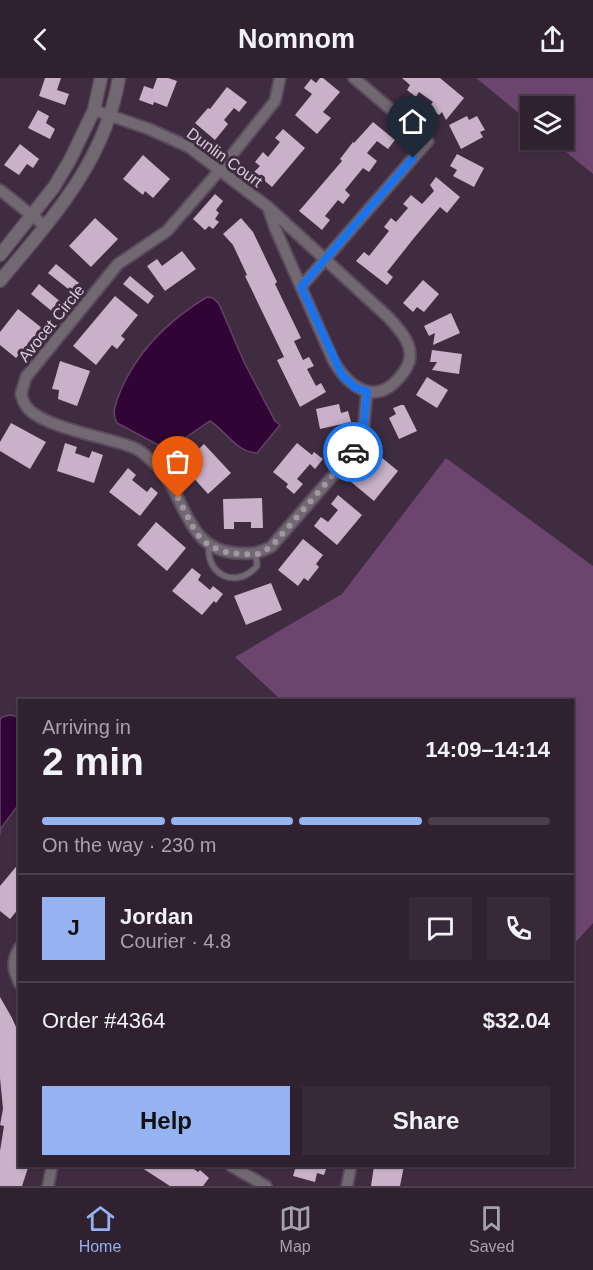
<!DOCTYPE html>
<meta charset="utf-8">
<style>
:root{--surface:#2f2130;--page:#372938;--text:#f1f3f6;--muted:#a7a3ab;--line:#4a3e4c;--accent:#95b2f1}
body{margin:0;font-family:Arial,sans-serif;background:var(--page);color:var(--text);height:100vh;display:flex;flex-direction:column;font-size:22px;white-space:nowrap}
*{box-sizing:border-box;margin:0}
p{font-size:20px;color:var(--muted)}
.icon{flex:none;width:33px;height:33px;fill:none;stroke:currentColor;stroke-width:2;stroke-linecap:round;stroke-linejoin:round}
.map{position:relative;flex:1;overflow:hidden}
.sheet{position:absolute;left:18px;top:621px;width:556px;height:468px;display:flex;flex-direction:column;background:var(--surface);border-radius:0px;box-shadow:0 2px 4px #0004,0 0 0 2px var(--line)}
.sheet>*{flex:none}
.controls{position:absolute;left:520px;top:18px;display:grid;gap:12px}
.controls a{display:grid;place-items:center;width:54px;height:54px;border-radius:0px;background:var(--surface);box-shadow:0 2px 4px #0004,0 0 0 2px var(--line);font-size:30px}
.pin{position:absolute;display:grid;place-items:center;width:51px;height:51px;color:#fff;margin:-62px -26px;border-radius:50% 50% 50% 0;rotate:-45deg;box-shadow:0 0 6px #0007}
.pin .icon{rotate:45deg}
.courier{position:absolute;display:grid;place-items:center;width:60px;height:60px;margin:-30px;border:4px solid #1a73e8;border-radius:50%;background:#fff;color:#222;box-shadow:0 2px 8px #0007}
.head em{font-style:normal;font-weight:800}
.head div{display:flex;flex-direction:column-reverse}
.head{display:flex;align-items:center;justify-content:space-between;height:102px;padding:0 24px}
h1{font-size:39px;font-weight:800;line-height:45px}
.bar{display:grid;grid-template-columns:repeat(4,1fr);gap:9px 6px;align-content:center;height:72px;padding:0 24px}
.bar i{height:8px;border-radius:4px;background:var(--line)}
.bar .selected{background:var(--accent)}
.bar p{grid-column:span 4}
.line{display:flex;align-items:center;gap:15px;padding:0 24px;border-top:2px solid var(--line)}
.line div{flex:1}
.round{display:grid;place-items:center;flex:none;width:63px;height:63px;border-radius:0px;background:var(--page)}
.primary-button{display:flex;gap:12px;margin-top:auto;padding:12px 24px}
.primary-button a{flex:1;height:69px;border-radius:0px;background:var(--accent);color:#111;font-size:24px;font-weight:800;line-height:69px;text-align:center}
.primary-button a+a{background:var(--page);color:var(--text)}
header{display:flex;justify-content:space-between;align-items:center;height:78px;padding:0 24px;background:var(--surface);font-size:27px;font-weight:800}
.tabs{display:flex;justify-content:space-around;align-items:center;height:84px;border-top:2px solid var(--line);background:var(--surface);font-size:16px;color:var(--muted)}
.tabs a{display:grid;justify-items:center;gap:3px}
.tabs .selected{color:var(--accent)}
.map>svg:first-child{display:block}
</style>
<header><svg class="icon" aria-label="back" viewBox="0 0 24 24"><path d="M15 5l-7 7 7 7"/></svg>Nomnom<svg class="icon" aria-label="share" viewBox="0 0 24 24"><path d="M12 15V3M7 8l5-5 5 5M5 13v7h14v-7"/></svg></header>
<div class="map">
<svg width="593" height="1108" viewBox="0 0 593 1108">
<rect width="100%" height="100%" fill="#3f2c40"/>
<path fill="#6c456f" d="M 476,0 L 593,0 L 593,96 L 551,62 L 564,62 L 564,28 L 531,28 L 531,45 Z
M 446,380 L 593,488 L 593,845 L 573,867 L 573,622 L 281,622 L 235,579 L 342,516 Z"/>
<path fill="#300434" stroke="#634166" stroke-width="1.5" d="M 207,219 L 213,220 L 219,226 L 244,284 L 275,343 L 280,347 L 257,375 C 236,374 226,353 210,343 L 172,369 L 162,369 L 117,345 C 111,335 116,325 120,314 C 137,273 169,242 207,219 Z
M 10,637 L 19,639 L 19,726 L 1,750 L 0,757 L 0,642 L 2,639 Z"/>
<path fill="#c8b1c9" d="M 45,0 L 61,0 L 57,12 L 69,16 L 65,27 L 39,18 Z
M 157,0 L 168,0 L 177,3 L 167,29 L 154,24 L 153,27 L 139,22 L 144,8 L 153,11 Z
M 320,0 L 323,0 L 340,14 L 323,34 L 331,40 L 317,56 L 295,37 L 312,16 L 304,10 L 311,1 L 316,5 Z
M 402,0 L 440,0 L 464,20 L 446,42 L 442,34 L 439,37 L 429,29 L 433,24 L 419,14 L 416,19 L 407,12 L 410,7 Z
M 227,9 L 247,24 L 239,34 L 234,30 L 224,42 L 228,46 L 215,62 L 195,45 L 208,30 L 210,31 Z
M 38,32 L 49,38 L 46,45 L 55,51 L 50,61 L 28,50 Z
M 467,38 L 469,42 L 477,38 L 485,52 L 480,54 L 483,59 L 461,71 L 449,47 Z
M 373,44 L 395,62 L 388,71 L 377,63 L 367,75 L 377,83 L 369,94 L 363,90 L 345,112 L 350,117 L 343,126 L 338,122 L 325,138 L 330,142 L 322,152 L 299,133 L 342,83 L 340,81 L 353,64 L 354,65 Z
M 283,51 L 305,70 L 272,109 L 254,94 L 260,88 L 255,84 L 263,74 L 268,79 L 280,64 L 275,60 Z
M 20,66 L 39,81 L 33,90 L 27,86 L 19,97 L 4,87 Z
M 457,76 L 484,90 L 474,109 L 453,98 L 457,92 L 450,88 Z
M 143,77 L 170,101 L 153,120 L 145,113 L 143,117 L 123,101 Z
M 436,99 L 460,119 L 447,135 L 440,129 L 414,160 L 387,194 L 393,199 L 387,207 L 356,183 L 364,174 L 369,178 L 389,153 L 384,149 L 391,140 L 396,144 L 408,130 L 403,126 L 411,117 L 422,126 L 434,113 L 430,107 Z
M 215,116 L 223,123 L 216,132 L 219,135 L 215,141 L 219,144 L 213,151 L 209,148 L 205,152 L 193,141 Z
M 95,140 L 118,161 L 91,189 L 69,168 Z
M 241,140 L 253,154 L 277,204 L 275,206 L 301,260 L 294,263 L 303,282 L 309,279 L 314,288 L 307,291 L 316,308 L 321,305 L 326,314 L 300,329 L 277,282 L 284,279 L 245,198 L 247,197 L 233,167 L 223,156 Z
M 182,173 L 196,191 L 165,213 L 147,188 L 157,181 L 162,188 Z
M 56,186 L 79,205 L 72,214 L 48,195 Z
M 130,198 L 154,218 L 148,226 L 123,206 Z
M 423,202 L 439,216 L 424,234 L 417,229 L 413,234 L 403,225 Z
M 39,206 L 62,225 L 54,235 L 31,216 Z
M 115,218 L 138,237 L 121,258 L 125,261 L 117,271 L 112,267 L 96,287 L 73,268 Z
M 18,231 L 42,250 L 16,280 L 0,267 L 0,254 Z
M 451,235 L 460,255 L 433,267 L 435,255 L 429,258 L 424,248 Z
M 432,272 L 462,276 L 459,296 L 432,292 L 437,284 L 430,284 Z
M 60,283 L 90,293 L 77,328 L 58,321 L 59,312 L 52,311 Z
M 427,299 L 448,312 L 437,330 L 416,317 Z
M 339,326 L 341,335 L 348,333 L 351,344 L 320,351 L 316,331 Z
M 401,327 L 404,327 L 417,353 L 399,361 L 389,340 L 396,336 L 393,330 Z
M 11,345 L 46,364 L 30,391 L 0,373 L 0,364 Z
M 65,365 L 77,369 L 75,375 L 89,380 L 92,373 L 103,377 L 94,405 L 57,393 Z
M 297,365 L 312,377 L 314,374 L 323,381 L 315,391 L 310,386 L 297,401 L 303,406 L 294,416 L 286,409 L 288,406 L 273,394 Z
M 204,366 L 231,395 L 208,416 L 182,387 Z
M 375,374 L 398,393 L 374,423 L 350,403 L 358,394 L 364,399 L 374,387 L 368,382 Z
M 128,390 L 136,397 L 132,402 L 147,414 L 151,409 L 158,415 L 140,438 L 109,414 Z
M 338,417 L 362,437 L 337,467 L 314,448 L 321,439 L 328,444 L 338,432 L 331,426 Z
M 262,420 L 263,450 L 251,450 L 251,444 L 234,444 L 234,451 L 224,451 L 223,421 Z
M 156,444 L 186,470 L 167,493 L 137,467 Z
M 303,461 L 323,477 L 316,486 L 319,489 L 308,503 L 304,500 L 298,508 L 278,492 Z
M 192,490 L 201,497 L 198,502 L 210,512 L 213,508 L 223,516 L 216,525 L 214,523 L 202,537 L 172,513 Z
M 271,505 L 282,532 L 246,547 L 234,518 Z
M 20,784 L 20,829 L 10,841 L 0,833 L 0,808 Z
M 0,919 L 12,940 L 20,958 L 20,1088 L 28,1090 L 22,1108 L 0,1108 L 0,1073 L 4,1048 L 0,1047 L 3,1031 L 0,1000 Z
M 139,1088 L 190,1088 L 198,1094 L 200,1092 L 209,1100 L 203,1108 L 170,1108 Z
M 296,1088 L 327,1088 L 324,1097 L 317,1095 L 315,1104 L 293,1098 Z
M 374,1088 L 404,1088 L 400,1108 L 371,1108 Z"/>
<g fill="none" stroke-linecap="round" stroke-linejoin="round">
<g stroke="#5b495c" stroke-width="8">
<path id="service" d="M 209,468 C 206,498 237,511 257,488 L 256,477"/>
</g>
<g stroke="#5b495c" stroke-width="14">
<path id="minor" d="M 280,0 L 275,23 L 219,93 L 167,153 L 118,186 L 26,299 L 21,316 C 22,320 24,325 26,328 C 40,349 107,359 132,369 C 139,371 145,377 151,382 C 186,410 182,471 236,475 C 252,476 256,476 271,469 L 356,371 L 363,356 L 367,313
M 94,32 L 149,51 L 189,69 L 268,129 L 275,150 L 333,282 C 348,308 374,329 399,300 C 405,293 411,285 410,275 C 409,261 397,249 388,239 L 268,129
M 0,112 L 45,148
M 301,209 L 428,63 L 354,0
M 20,869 C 11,883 13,892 20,906
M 231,1088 L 266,1108
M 48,1108 L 52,1088
M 347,1108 L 351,1088"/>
</g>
<g stroke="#5b495c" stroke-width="15">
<path id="tertiary" d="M 0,177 L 54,109 L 70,82 L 94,32 L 101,0
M 0,203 C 52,140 105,84 119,0"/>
</g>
<use href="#service" stroke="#726872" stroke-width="5"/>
<use href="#minor" stroke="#726872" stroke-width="10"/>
<use href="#tertiary" stroke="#726872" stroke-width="12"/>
</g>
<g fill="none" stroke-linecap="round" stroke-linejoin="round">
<path stroke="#a395a4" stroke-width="6" stroke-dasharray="0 10.8" d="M 178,420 L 196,455 L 209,468 L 229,475 L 256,477 L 271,469 L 353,374"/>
<path stroke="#1a73e8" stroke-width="8" d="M 353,374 L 363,356 L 367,313 L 356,310 L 342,297 L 301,209 L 413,80"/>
</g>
<g text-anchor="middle" stroke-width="6" stroke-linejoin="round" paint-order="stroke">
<g font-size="16" fill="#d9ceda" stroke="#3f2c40">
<text transform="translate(225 79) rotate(36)" y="6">Dunlin Court</text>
<text transform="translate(51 245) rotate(-51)" y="6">Avocet Circle</text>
</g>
</g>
</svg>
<div class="controls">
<a><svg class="icon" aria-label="layers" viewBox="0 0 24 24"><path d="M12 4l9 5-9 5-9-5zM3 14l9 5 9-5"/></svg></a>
</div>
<div class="pin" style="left:178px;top:420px;background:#ea580c"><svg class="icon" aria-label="bag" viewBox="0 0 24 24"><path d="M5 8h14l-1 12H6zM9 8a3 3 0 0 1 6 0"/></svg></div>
<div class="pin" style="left:413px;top:80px;background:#1f2937"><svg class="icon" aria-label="home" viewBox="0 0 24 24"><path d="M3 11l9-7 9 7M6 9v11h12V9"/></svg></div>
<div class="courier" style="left:353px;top:374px"><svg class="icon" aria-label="car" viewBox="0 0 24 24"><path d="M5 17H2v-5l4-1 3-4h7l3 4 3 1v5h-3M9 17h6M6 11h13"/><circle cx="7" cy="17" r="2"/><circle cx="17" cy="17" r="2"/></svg></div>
<section class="sheet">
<div class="head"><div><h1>2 min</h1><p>Arriving in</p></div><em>14:09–14:14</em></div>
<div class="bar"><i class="selected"></i><i class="selected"></i><i class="selected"></i><i></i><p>On the way · 230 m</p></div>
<div class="line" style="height:108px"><b class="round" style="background:var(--accent);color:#111">J</b><div><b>Jordan</b><p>Courier · 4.8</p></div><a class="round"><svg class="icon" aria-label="chat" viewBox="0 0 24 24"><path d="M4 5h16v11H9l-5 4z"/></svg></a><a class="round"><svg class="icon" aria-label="phone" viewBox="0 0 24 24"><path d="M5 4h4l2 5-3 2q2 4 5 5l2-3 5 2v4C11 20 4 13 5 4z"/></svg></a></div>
<div class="line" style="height:78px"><div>Order #4364</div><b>$32.04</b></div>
<div class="primary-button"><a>Help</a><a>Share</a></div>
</section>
</div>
<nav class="tabs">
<a class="selected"><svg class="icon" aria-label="home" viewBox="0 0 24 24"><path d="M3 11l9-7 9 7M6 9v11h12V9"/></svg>Home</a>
<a><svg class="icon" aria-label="map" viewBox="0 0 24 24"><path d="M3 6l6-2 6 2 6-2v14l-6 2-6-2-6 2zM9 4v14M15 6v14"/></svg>Map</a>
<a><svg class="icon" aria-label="saved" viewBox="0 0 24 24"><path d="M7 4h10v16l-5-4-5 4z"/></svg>Saved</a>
</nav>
